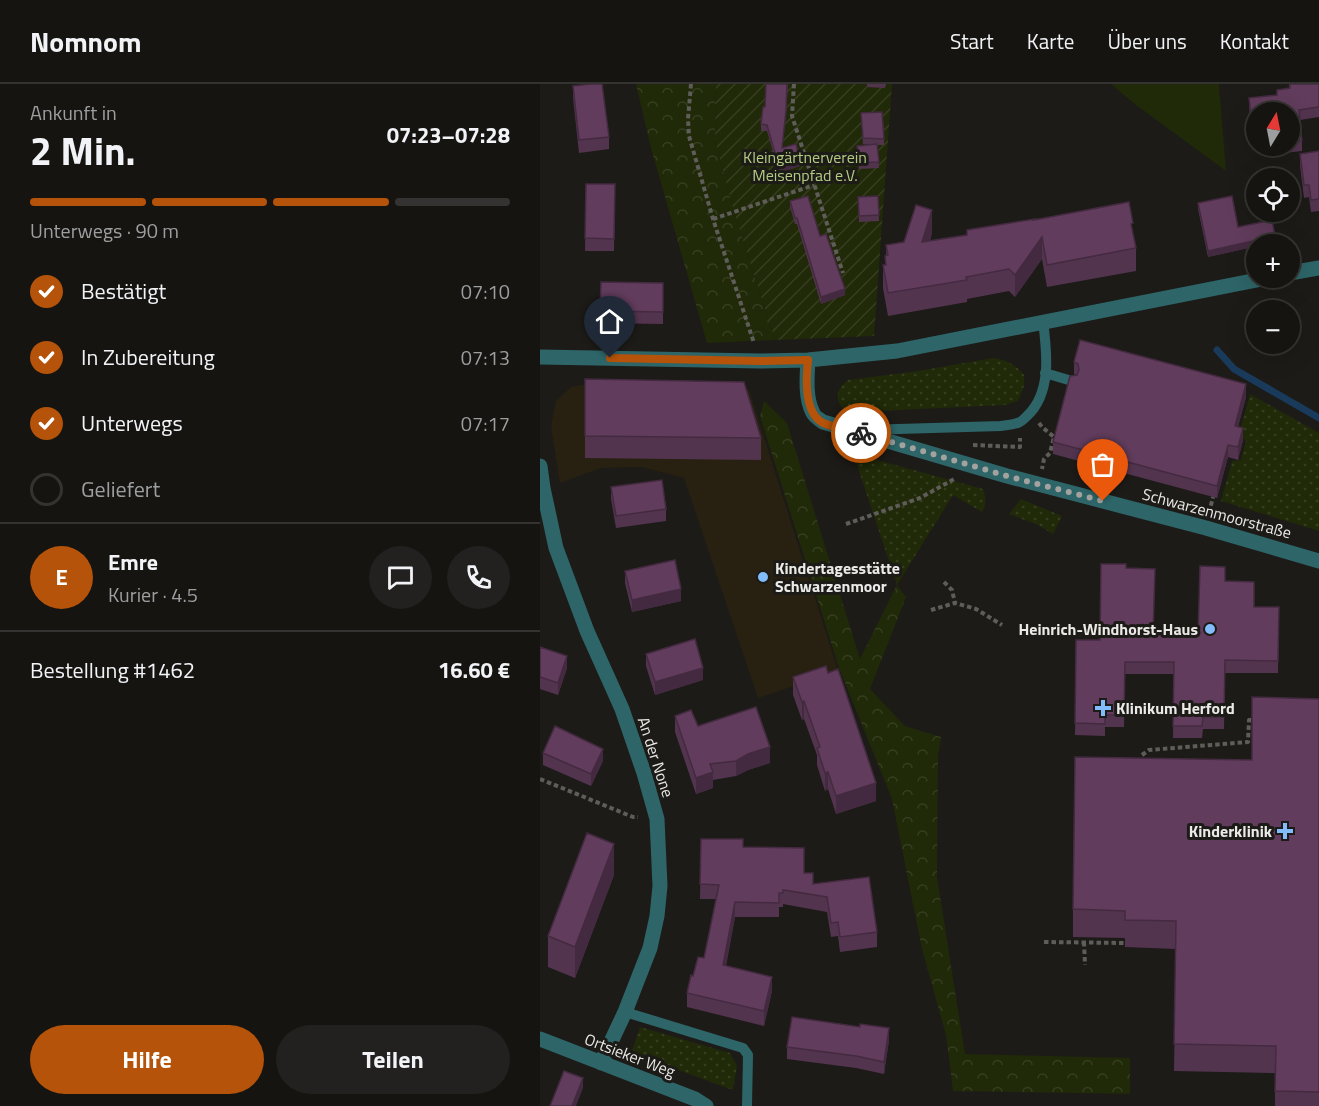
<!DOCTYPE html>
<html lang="de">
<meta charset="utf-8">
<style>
:root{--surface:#151411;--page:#22211f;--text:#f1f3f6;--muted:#9d9e9f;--line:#343331;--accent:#b45309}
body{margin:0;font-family:"Titillium Web",sans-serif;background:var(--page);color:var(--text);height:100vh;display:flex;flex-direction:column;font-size:22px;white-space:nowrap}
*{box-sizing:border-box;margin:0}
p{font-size:20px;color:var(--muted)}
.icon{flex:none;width:33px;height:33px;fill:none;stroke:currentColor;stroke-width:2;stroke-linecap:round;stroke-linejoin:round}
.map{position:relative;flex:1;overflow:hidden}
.side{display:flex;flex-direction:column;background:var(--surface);width:540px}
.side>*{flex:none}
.needle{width:39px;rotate:10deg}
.buttons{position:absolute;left:706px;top:18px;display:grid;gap:12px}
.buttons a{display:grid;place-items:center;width:54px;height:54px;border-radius:50%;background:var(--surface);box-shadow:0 6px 24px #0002,0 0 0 2px var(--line);font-size:30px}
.pin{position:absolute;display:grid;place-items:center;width:51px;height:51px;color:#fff;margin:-62px -26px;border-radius:50% 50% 50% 0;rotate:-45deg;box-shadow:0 0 6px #0007}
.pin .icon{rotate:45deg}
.courier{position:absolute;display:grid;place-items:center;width:60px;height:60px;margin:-30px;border:4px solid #b45309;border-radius:50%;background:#fff;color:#222;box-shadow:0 2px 8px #0007}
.overview em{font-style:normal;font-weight:700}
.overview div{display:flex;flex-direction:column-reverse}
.overview{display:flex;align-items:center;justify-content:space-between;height:102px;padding:0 30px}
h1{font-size:39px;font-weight:700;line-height:45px}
.bar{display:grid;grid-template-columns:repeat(4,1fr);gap:9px 6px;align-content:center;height:72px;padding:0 30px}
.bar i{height:8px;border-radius:4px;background:var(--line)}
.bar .active{background:var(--accent)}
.bar p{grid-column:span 4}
.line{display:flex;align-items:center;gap:15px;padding:0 30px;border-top:2px solid var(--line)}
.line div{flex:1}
.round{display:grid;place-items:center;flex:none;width:63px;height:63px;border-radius:32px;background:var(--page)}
ol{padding:0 30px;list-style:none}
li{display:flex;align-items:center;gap:18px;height:66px}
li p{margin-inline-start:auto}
li .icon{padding:6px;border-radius:50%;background:var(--accent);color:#fff;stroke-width:4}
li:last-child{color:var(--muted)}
li i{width:33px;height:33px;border:3px solid var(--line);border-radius:50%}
.action{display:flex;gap:12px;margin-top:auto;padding:12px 30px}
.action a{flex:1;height:69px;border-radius:36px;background:var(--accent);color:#fff;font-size:24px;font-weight:700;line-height:69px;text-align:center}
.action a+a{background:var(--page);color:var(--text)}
header{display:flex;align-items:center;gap:36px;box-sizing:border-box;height:84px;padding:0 30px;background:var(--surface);border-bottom:2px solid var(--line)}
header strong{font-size:28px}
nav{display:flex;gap:33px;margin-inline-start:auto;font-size:21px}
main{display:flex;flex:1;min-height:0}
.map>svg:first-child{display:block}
</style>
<header>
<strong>Nomnom</strong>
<nav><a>Start</a><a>Karte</a><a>Über uns</a><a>Kontakt</a></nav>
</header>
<main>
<section class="side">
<div class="overview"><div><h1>2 Min.</h1><p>Ankunft in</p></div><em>07:23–07:28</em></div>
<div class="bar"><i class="active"></i><i class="active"></i><i class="active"></i><i></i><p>Unterwegs · 90 m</p></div>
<ol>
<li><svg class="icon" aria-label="check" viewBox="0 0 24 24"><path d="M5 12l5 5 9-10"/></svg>Bestätigt<p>07:10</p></li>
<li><svg class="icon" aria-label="check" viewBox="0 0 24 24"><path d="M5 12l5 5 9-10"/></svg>In Zubereitung<p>07:13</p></li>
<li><svg class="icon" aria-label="check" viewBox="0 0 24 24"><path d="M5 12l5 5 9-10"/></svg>Unterwegs<p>07:17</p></li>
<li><i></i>Geliefert</li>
</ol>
<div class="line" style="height:108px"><b class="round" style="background:var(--accent);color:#fff">E</b><div><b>Emre</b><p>Kurier · 4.5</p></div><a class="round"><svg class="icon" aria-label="chat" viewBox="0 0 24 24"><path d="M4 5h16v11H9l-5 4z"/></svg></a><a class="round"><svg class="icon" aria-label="phone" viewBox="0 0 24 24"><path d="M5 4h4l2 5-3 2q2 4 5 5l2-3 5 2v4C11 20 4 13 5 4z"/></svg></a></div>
<div class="line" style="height:78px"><div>Bestellung #1462</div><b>16.60 €</b></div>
<div class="action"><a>Hilfe</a><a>Teilen</a></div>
</section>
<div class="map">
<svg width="779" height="1022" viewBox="0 0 779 1022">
<defs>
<pattern id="grass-dots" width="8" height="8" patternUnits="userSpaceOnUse" patternTransform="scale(1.5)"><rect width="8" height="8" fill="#202908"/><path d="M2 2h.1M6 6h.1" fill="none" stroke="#363e20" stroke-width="1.8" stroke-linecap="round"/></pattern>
<pattern id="forest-crowns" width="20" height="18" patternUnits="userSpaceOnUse" patternTransform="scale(1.5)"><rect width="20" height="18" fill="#202908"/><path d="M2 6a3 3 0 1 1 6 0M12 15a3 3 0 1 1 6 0" fill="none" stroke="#363e20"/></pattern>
<pattern id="garden-furrows" width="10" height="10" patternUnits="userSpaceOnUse" patternTransform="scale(1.5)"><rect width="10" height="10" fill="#202908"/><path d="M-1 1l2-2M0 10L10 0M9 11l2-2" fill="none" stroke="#363e20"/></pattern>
</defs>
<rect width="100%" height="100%" fill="#1c1b17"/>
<path fill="#282111" d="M 51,299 L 209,306 L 298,587 L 218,614 L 144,394 L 102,383 L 61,384 L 20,399 L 11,343 L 16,317 L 31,303 Z"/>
<path fill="url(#grass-dots)" d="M 453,274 C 467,276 475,280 484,291 L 484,302 L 478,317 L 465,321 L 315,328 L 306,328 C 294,316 295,306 308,296 L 378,287 Z
M 710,310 L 779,349 L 779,447 L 681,417 L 692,377 L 701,376 L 706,356 L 698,353 Z
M 315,370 L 443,405 C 446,415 447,419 442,428 L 413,411 L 357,501 L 314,372 Z
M 481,415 L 522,432 L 513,450 L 498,441 L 469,430 Z
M 100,943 L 190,969 L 197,982 L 193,1006 L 91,969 Z"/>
<path fill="url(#forest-crowns)" d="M 96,0 L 176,0 L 175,56 L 194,128 L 235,256 L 167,259 L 111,64 Z
M 224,317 L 247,339 L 320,575 L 357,501 L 366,513 L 330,605 L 365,642 L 401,653 L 398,673 L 397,793 L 425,970 L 590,974 L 590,1010 L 413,1007 L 406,951 L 382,865 L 352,715 L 299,584 L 220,332 Z"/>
<path fill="#202908" d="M 571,0 L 679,0 L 686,87 L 596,21 Z"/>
<path fill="url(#garden-furrows)" d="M 176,0 L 352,0 L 334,252 L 235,256 L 194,128 L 175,56 Z"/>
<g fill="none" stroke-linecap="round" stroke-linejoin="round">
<path stroke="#193a5b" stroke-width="7" d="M 677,266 L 694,285 L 779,334"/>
<path stroke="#5e5d5a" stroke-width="4" stroke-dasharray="4.5 3" stroke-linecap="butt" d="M 151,0 L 148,35 L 149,52 L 173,135 L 214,259
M 254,0 L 252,32 L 303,189
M 173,135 L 274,101
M 499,339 L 502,343 L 514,353 L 510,369 L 504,375 L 502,385
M 433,361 L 480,363 L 480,354
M 669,429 L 673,413
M 306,440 L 380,414 L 416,394
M 404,498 L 412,506 L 415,519
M 391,526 L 415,519 L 436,525 L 462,541
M 602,671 L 609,666 L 708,658 L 709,636 L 715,636
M 0,695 L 93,733 L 98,733
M 504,858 L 585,859
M 544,858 L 545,881"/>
<path stroke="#2d6568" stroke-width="10" d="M 505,289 L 532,297
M 324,346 L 461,342 C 466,341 474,341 480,338 C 481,338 486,333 487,332 C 512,309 507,268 503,237
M 85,928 L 203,964 L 208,971 L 207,1022"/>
<path stroke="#2d6568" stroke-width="15" d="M 750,189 L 779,184
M 0,273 L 220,277 L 268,276 L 357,267 L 727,194
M 268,276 C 267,292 265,314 273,329 C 274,332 280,336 283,338 L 467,392 L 666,444 L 779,477
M 0,382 L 3,404 L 16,464 L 47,547 L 82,625 L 104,689 L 117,735 L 120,802 L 117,832 L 110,864 L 85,928 L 61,979
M 0,955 L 155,1015 L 166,1022"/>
</g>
<path fill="#53344f" d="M 248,0 L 246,32 L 242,64 L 260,82 L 239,89 L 227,47 L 221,47 L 221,40 L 225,23 Z
M 327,0 L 346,0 L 345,4 L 327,3 Z
M 749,0 L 779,0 L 779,33 L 760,36 L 762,57 L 762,67 L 744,69 L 743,62 L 750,62 L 750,28 L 717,28 L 717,50 L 712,50 L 709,24 L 709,14 L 737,11 L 737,6 L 749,4 Z
M 33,2 L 69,53 L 69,65 L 39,69 L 33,14 Z
M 321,35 L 344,55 L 344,61 L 337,61 L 339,84 L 319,85 L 317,62 L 334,61 L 323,60 Z
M 779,67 L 779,127 L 771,128 L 769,113 L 764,114 L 760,82 L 760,70 Z
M 46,100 L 75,100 L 74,167 L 45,167 Z
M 338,112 L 339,137 L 319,138 L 318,113 Z
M 250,117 L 280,152 L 305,211 L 281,220 L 257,140 L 255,140 L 250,123 Z
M 658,119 L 698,143 L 735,158 L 668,173 L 658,125 Z
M 495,136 L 593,151 L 596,164 L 596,187 L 507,203 L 502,175 L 475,213 L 469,207 L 427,215 L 427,218 L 348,232 L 343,204 L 343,181 L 345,181 L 345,172 L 346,172 L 346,161 L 364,158 L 392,149 L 390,157 L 427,151 Z
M 123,199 L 123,240 L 60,239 L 60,227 Z
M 534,278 L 706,313 L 698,343 L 703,356 L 698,376 L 688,373 L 677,414 L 513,370 L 513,358 L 536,291 L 534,290 Z
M 45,295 L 221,354 L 221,376 L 45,374 Z
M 71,403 L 126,425 L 126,437 L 76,444 L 71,415 Z
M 586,484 L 614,551 L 658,551 L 685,497 L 714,523 L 739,523 L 738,589 L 685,589 L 684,645 L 663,645 L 662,654 L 633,654 L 634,590 L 585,590 L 584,643 L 565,643 L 565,652 L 535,651 L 536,556 L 560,556 Z
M 85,487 L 141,517 L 92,528 L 85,499 Z
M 0,563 L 27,584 L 18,611 L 0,605 Z
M 106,570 L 163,596 L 115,611 L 106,582 Z
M 253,593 L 336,717 L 296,730 L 288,705 L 285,707 L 277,681 L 277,671 L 264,635 L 262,636 L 253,611 Z
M 779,615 L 779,1022 L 735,1022 L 735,989 L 634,987 L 636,865 L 585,863 L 585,854 L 533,853 L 533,825 L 712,676 Z
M 135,632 L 158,642 L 230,679 L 208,686 L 196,692 L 173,696 L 173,704 L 156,710 L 135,648 Z
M 3,669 L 63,677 L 51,702 L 3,681 Z
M 161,755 L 203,763 L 264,789 L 273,800 L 337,848 L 337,863 L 300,868 L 298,852 L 291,853 L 287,828 L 243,820 L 243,823 L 239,823 L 239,833 L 195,833 L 186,882 L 232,907 L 224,942 L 147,923 L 147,909 L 153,892 L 164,874 L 176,815 L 160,815 Z
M 74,791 L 35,894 L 8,883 L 8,852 Z
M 349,956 L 344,990 L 316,984 L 247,975 L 247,963 Z"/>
<path fill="#442a40" d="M 260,76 L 260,82 L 239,89 L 239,83 Z
M 392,126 L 392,149 L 382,181 L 382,158 Z
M 735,152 L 735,158 L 726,160 L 717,160 L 717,162 L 668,173 L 668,167 Z
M 502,153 L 502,175 L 475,213 L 475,191 Z
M 305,205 L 305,211 L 281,220 L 281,213 Z
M 706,300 L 706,313 L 695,354 L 695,342 Z
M 703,344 L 703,356 L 698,376 L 698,363 Z
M 688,361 L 688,373 L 677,414 L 677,402 Z
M 141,505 L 141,517 L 92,528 L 92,516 Z
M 27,572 L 27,584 L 18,611 L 18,599 Z
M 163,584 L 163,596 L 115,611 L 115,598 Z
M 264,617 L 264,635 L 262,636 L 262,618 Z
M 230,663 L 230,679 L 208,686 L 196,692 L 196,677 L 208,670 Z
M 63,665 L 63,677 L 51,702 L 51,690 Z
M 173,688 L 173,704 L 156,710 L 156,694 Z
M 288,688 L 288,705 L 285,707 L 285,689 Z
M 336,699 L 336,717 L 296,730 L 296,712 Z
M 74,760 L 74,791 L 35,894 L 35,863 Z
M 195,818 L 195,833 L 183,895 L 183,881 Z
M 232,893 L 232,907 L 224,942 L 224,927 Z
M 349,944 L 349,956 L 344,990 L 344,978 Z
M 43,994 L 43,1004 L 36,1022 L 32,1022 Z"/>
<path fill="#613c5c" stroke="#442a40" stroke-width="1.5" d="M 51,0 L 62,0 L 69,53 L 39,56 L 33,2 Z
M 226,0 L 247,0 L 246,26 L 242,64 L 256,60 L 260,76 L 239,83 L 227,41 L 221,40 L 223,23 L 225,23 Z
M 750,0 L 779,0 L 779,23 L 759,26 L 762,57 L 750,59 L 750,28 L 717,28 L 717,40 L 712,40 L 709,14 L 737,11 L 737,6 L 750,4 Z
M 342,28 L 344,55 L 323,54 L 321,29 Z
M 337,60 L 339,78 L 319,79 L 317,62 Z
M 779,67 L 779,115 L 771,116 L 769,101 L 764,101 L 760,70 Z
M 46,100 L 75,100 L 74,155 L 45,154 Z
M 268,112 L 280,152 L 286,150 L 305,205 L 281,213 L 257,134 L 255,134 L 250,117 Z
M 338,112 L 339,131 L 319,132 L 318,113 Z
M 692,112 L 698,143 L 732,136 L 735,152 L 668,167 L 658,119 Z
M 589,118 L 593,139 L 591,140 L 596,164 L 507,181 L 502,153 L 475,191 L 469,185 L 426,193 L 427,196 L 348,209 L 343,181 L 346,181 L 345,172 L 348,171 L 346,161 L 364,158 L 376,121 L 392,126 L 382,158 L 427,151 L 427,146 L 495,135 L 494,136 Z
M 61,198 L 123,199 L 123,228 L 60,227 Z
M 540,256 L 706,300 L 695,342 L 703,344 L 698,363 L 688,361 L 677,402 L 513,358 L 530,292 L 537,291 L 539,286 L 538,280 L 534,278 Z
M 45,295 L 204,298 L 221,354 L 45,352 Z
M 122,396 L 126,425 L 76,432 L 71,403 Z
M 135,476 L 141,505 L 92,516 L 85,487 Z
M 561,480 L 586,480 L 586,484 L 615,485 L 613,551 L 658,551 L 660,482 L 685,483 L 685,497 L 714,498 L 714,523 L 739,523 L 738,577 L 685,576 L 684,633 L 663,633 L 662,642 L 633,642 L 634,578 L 585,578 L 584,631 L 565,631 L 565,640 L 535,639 L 536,556 L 560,556 Z
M 155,555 L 163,584 L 115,598 L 106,570 Z
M 0,563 L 27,572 L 18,599 L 0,593 Z
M 286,582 L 288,589 L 298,585 L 336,699 L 296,712 L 288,688 L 285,689 L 277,664 L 280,663 L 264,617 L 262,618 L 253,593 Z
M 712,613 L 779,615 L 779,1008 L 735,1007 L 736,962 L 634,960 L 636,837 L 585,836 L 585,827 L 533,825 L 535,673 L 712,676 Z
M 216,623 L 230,663 L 208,670 L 196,677 L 170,680 L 173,688 L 156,694 L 135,632 L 151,626 L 158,642 Z
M 15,642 L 63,665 L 51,690 L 3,669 Z
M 47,749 L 74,760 L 35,863 L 8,852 Z
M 161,755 L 203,755 L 203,763 L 264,764 L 264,789 L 273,789 L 273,800 L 329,793 L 337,848 L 300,853 L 298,838 L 291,839 L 287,813 L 243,806 L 243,809 L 239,809 L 239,819 L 195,818 L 183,881 L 232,893 L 224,927 L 147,909 L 151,891 L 153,892 L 158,873 L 164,874 L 179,801 L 160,800 Z
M 252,933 L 320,943 L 320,940 L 349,944 L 344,978 L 316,972 L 247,963 Z
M 24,987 L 43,994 L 32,1022 L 10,1022 Z"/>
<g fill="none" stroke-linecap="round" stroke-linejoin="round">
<path stroke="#a3a29f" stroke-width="6" stroke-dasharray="0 10.8" d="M 321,349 L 467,392 L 563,417"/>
<path stroke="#b45309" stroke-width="8" d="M 70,274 L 220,277 L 268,276 C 266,294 264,329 283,339 C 294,344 309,345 321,349"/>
</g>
<g fill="#82bcfa" stroke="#1c1b17" stroke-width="2">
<circle cx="223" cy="493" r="6"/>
<circle cx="670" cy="545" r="6"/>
<path d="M560 615h6v6h6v6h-6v6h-6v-6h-6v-6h6z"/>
<path d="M742 738h6v6h6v6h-6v6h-6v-6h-6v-6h6z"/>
</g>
<g text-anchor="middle" stroke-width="6" stroke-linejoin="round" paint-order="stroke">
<g font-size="16" fill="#b3cb82" stroke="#1c1b17">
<text x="265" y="79">Kleingärtnerverein<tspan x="265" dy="18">Meisenpfad e.V.</tspan></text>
</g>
<g font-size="16" fill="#ebeae8" stroke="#1c1b17">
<text transform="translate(677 429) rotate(15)" y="6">Schwarzenmoorstraße</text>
<text transform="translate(116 673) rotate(72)" y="6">An der None</text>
<text transform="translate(90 971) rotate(21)" y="6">Ortsieker Weg</text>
</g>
<g font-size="16" font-weight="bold" fill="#ebeae8" stroke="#1c1b17" text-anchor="start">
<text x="235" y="490">Kindertagesstätte<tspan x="235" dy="18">Schwarzenmoor</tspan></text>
<text x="658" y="551" text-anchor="end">Heinrich-Windhorst-Haus</text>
<text x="576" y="630">Klinikum Herford</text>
<text x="732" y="753" text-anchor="end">Kinderklinik</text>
</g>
</g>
</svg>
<div class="buttons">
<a><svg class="needle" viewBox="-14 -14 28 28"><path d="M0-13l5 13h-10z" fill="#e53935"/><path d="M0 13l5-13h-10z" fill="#9d9e9f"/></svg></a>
<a><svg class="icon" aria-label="locate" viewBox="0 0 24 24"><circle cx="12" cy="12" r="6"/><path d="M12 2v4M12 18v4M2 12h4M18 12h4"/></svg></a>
<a>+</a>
<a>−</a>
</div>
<div class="pin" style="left:563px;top:417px;background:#ea580c"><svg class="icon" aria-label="bag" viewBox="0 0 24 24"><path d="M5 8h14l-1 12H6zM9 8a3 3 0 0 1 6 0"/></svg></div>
<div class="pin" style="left:70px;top:274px;background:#1f2937"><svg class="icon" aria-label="home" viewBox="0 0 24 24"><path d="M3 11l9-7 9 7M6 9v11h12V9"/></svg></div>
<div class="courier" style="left:321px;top:349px"><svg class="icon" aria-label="bike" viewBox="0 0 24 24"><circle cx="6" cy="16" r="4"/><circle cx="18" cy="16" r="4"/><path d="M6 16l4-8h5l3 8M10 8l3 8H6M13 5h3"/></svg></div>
</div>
</main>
